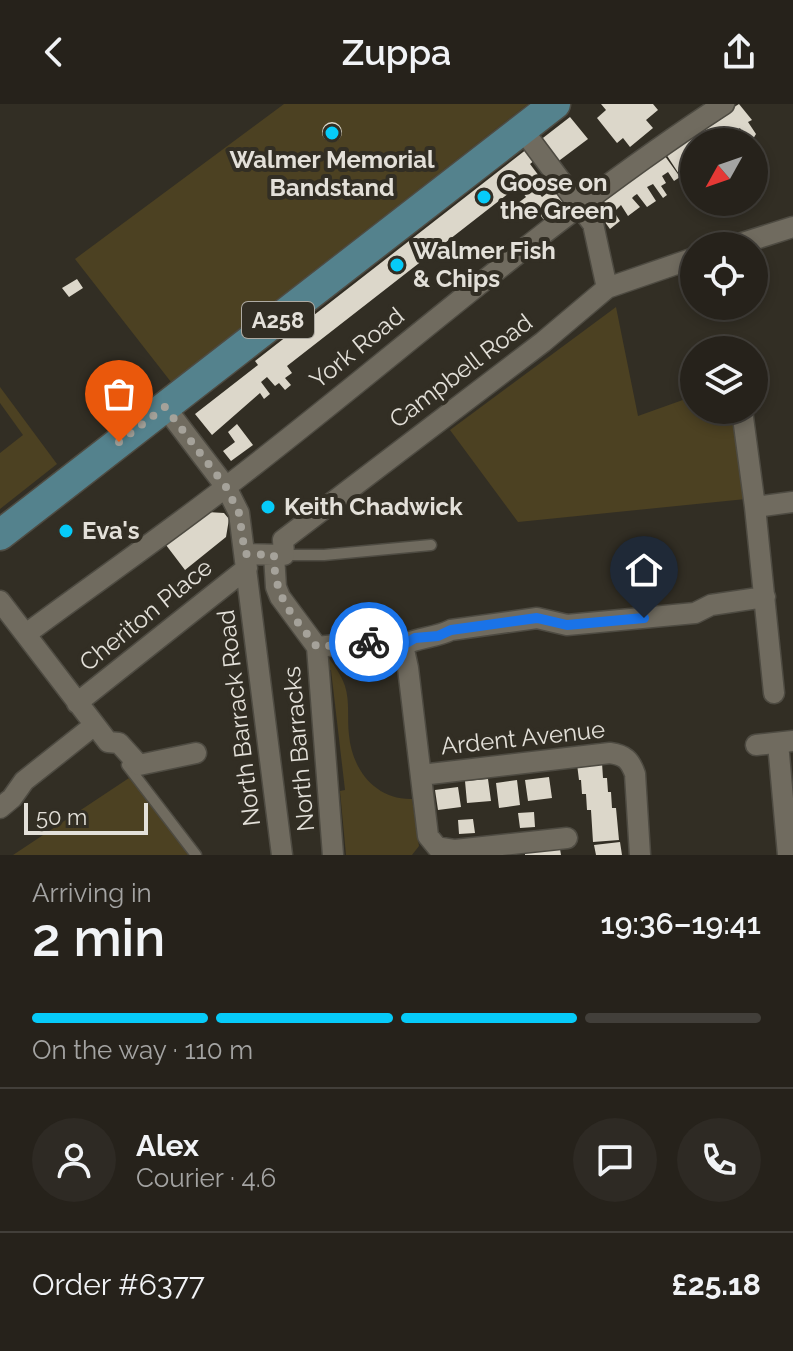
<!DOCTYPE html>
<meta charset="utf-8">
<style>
:root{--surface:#26221b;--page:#2e2a24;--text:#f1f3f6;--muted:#a4a4a3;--line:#423f3a;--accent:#06cbf9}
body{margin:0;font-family:Raleway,sans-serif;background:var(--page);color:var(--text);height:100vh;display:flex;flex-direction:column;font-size:30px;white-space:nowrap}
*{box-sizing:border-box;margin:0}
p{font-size:26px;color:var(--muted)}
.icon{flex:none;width:44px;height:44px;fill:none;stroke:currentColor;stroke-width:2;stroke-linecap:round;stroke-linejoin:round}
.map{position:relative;height:751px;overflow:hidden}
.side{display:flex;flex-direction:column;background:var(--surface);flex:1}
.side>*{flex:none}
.needle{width:52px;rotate:230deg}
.fabs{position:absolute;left:680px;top:24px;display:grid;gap:16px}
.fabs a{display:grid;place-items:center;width:88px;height:88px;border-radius:50%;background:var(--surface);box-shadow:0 4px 12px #0003,0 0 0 2px var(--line);font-size:40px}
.scale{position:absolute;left:24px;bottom:20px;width:124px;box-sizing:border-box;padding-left:8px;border:4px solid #e3e0d9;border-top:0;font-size:22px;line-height:28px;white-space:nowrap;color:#e3e0d9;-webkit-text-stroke:6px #322e24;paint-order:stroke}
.pin{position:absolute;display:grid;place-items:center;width:68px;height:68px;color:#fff;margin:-82px -34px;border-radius:50% 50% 50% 0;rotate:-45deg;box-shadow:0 0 8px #0007}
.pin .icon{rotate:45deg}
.courier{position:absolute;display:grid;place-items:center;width:80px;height:80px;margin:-40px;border:6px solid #1a73e8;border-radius:50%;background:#fff;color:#222;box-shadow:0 2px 10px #0007}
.overview em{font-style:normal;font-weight:600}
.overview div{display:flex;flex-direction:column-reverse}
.overview{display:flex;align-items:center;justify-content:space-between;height:136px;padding:0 32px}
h1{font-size:52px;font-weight:600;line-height:60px}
.bar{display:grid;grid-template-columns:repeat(4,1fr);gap:12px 8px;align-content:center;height:96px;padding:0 32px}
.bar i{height:10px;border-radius:6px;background:var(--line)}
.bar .current{background:var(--accent)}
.bar p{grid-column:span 4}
.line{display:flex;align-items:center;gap:20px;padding:0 32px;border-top:2px solid var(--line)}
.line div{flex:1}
.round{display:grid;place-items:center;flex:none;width:84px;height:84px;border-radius:42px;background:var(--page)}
header{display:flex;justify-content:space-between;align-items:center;height:104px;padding:0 32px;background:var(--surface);font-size:36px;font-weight:600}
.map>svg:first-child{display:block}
</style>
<header><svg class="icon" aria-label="back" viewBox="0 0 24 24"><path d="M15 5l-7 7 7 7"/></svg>Zuppa<svg class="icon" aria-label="share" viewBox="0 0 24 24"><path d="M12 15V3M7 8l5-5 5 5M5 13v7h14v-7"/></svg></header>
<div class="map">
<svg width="793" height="751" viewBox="0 0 793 751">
<rect width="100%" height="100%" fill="#322e24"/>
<path fill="#4c4122" d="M 284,0 L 528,0 L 171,278 L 75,155 Z
M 616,203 L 638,312 L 694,292 L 694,306 L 736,306 L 746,395 L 518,418 L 450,326 Z
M 0,283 L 57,360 L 0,405 L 0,349 L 23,331 L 0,299 Z
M 326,550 C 333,560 341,570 345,582 C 350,598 347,614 349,631 C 352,666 376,696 412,695 L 419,742 L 412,751 L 346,751 L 340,687 L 345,686 L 331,566 L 321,566 Z
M 129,674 L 193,751 L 13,751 Z"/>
<path fill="#dcd7ca" d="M 601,0 L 653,0 L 658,6 L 646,16 L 653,24 L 630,43 L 623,34 L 617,39 L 597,14 L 606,6 Z
M 739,0 L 752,16 L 748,18 L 756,30 L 753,35 L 748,38 L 740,24 L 735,27 L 740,34 L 733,38 L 728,38 L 725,33 L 726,38 L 694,38 L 694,56 L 692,54 L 680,61 L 684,67 L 679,70 L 664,47 Z
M 570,13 L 588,35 L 556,59 L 539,37 Z
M322 28a10 10 0 1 1 20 0a10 10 0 1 1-20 0Z
M 527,45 L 535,56 L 530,60 L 545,80 L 537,87 L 542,93 L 555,83 L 567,98 L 544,116 L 538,108 L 529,114 L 518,99 L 526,93 L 523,89 L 529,84 L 525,80 L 529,77 L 527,75 L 287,262 L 292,269 L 285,274 L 291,281 L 285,286 L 279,279 L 275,282 L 267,273 L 261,278 L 270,290 L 264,295 L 260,289 L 212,331 L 195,310 L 258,261 L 255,257 Z
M 662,48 L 680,73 L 674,77 L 668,68 L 662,72 L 666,79 L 661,82 L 667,91 L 663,94 L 653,80 L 647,83 L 656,97 L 647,103 L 637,90 L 634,92 L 632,94 L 640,103 L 628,112 L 621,101 L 614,108 L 620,117 L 610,125 L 602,114 L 599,116 L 588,100 Z
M 77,175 L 83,184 L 69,193 L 62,184 Z
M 237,320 L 253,341 L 231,357 L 223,347 L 235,338 L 228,328 Z
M 207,408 L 224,409 L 229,415 L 226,433 L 185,466 L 166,441 Z
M 602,659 L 603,674 L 607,674 L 608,688 L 611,688 L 612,704 L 616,704 L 619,736 L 593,738 L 591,706 L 587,706 L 586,690 L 582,690 L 581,676 L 579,676 L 577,660 Z
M 549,673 L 552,694 L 528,697 L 525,676 Z
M 488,675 L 491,697 L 467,699 L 465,677 Z
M 517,676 L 520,701 L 499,704 L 496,679 Z
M 458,683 L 461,703 L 438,706 L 435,686 Z
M 534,708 L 535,723 L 520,724 L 518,709 Z
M 473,715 L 475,729 L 459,730 L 458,716 Z
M 620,738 L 622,751 L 596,751 L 594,741 Z
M 560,745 L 561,751 L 525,751 L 525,749 Z"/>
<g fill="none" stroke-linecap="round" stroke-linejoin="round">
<g stroke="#4e4b42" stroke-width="13">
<path id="service" d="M 284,451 L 324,451 L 431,441
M 127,661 L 196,751"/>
</g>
<g stroke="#4e4b42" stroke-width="23">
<path id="minor" d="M 522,25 L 593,120 L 607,184
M 733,142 L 793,123
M 165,303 L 226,383 L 239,409 L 282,751
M 742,306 L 755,403 L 793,398
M 755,403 L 774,589
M 245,450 L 284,451 L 283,436 L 543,238 L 607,184 L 694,154
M 274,451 L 276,483 L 280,493 L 317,543 L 333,751
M 0,497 L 108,638 L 119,639 L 139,661 L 196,649
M 26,530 C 92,481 160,434 226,383 C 392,256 547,115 724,0
M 403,541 C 419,533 435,534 451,526 L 537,514 L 567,521 L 695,509 L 711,501 L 765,493
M 317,543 L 382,536 L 403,541 L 408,564 L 428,732 L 437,743 L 455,746 L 567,734
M 77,599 L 247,464
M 778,639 L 788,751
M 756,641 L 793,637
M 421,671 L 610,649 C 625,651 630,656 635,670 L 640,751
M 0,704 L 12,694 L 24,677 L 87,627"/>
</g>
<g stroke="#4e4b42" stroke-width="33">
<path id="primary" d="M 0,431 L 555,0"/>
</g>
<use href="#service" stroke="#706b5f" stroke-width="10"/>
<use href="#minor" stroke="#706b5f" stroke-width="20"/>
<use href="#primary" stroke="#54828d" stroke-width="30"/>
</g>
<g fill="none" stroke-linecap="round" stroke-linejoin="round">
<path stroke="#a5a29a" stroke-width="8" stroke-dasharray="0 14.4" d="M 119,338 L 165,303 L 226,383 L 239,409 L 245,450 L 274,451 C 274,495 292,510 317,543 L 369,538"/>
<path stroke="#1a73e8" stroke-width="10" d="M 369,538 L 382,536 L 403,541 L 415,534 L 438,532 L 451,526 L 537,514 L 567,521 L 644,514"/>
</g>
<g fill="#06cbf9" stroke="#322e24" stroke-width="3">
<circle cx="332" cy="29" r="8"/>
<circle cx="484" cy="93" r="8"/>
<circle cx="397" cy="161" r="8"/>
<circle cx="268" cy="403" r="8"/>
<circle cx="66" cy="427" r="8"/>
</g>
<g text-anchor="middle" stroke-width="8" stroke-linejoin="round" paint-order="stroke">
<rect fill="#322e24" stroke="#aeaba3" stroke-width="2" x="242" y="198" width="72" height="36" rx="6"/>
<g font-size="22" font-weight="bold" fill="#e3e0d9">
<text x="278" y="224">A258</text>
</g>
<g font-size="24" font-weight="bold" fill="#e3e0d9" stroke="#322e24" text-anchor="start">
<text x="332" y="64" text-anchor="middle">Walmer Memorial<tspan x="332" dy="28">Bandstand</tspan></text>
<text x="500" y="87">Goose on<tspan x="500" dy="28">the Green</tspan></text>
<text x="413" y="155">Walmer Fish<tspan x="413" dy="28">&amp; Chips</tspan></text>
<text x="284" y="411">Keith Chadwick</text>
<text x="82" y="435">Eva's</text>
</g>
<g font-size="24" fill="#e3e0d9" stroke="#322e24">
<text transform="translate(357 244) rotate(-39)" y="8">York Road</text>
<text transform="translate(461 267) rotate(-37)" y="8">Campbell Road</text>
<text transform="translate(146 511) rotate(-39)" y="8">Cheriton Place</text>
<text transform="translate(239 614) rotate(-97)" y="8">North Barrack Road</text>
<text transform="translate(523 634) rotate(-6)" y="8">Ardent Avenue</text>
<text transform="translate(299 645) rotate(-95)" y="8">North Barracks</text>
</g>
</g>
</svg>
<div class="fabs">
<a><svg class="needle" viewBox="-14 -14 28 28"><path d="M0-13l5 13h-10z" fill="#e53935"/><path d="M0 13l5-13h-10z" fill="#a4a4a3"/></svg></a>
<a><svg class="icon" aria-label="locate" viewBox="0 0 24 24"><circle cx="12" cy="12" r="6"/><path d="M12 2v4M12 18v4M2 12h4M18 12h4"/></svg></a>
<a><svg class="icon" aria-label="layers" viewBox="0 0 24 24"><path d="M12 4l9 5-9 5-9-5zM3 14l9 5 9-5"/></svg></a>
</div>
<div class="scale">50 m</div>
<div class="pin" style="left:119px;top:338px;background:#ea580c"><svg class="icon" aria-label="bag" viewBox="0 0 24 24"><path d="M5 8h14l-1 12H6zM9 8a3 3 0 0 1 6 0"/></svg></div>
<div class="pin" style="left:644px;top:514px;background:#1f2937"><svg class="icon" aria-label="home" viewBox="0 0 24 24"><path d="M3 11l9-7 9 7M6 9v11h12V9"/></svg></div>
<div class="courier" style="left:369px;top:538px"><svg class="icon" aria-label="bike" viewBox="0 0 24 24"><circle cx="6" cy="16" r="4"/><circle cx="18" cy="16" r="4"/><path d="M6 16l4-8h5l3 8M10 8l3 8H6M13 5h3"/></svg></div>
</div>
<section class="side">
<div class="overview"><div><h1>2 min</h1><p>Arriving in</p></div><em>19:36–19:41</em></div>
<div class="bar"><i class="current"></i><i class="current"></i><i class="current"></i><i></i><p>On the way · 110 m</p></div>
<div class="line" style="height:144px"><a class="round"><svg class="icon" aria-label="person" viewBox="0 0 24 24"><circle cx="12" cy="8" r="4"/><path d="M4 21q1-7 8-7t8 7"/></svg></a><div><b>Alex</b><p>Courier · 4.6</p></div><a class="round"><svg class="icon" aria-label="chat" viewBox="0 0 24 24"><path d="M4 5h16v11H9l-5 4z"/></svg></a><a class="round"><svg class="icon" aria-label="phone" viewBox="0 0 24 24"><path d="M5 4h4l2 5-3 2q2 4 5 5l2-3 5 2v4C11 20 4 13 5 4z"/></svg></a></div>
<div class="line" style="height:104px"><div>Order #6377</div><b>£25.18</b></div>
</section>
